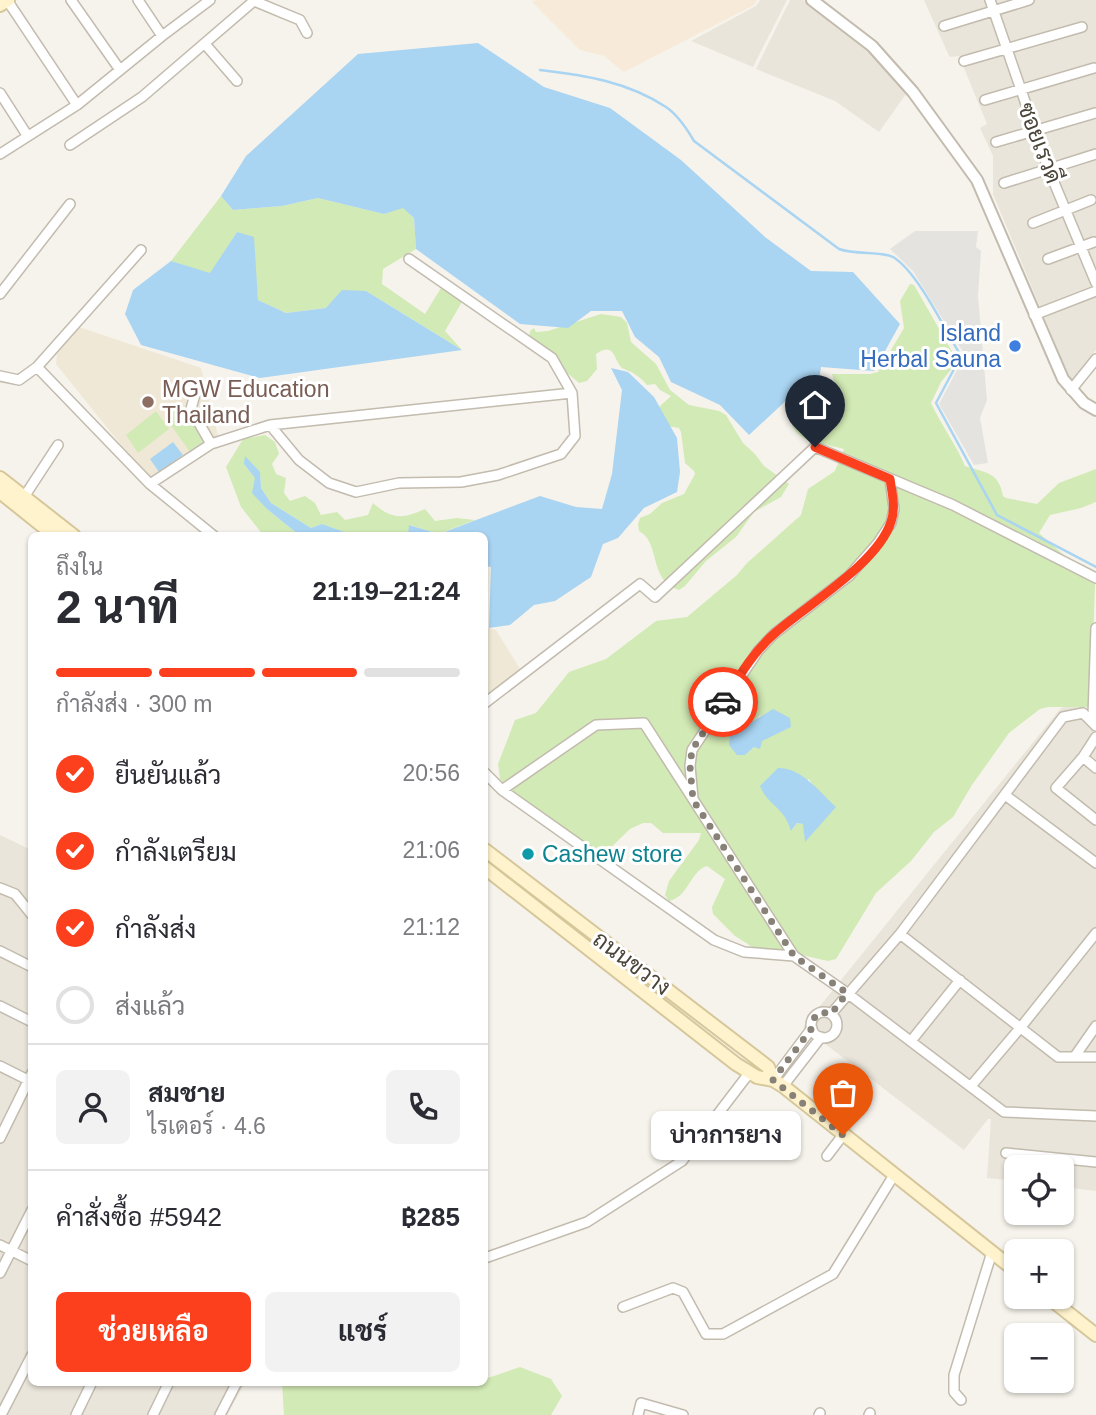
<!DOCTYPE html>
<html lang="th">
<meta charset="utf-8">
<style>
:root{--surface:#fff;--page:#f2f2f3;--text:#2b2b33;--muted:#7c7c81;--line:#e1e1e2;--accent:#fc3f1d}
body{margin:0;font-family:Arial,Sarabun,sans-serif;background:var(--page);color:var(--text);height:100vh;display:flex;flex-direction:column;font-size:26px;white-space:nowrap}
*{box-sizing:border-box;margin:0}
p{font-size:23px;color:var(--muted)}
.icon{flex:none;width:38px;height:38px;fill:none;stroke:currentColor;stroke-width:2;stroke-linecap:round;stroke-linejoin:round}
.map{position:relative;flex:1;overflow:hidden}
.sheet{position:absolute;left:28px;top:532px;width:460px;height:854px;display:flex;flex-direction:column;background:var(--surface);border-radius:10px;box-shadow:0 2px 5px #0004}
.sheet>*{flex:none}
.fabs{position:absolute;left:1004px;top:1155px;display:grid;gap:14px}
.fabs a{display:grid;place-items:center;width:70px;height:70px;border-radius:10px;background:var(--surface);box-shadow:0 2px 5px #0004;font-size:35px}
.pin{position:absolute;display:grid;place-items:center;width:60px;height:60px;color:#fff;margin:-72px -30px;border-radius:50% 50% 50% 0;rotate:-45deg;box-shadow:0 0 7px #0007}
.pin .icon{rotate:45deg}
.courier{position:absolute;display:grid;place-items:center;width:70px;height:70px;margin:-35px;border:5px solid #fc3f1d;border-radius:50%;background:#fff;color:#222;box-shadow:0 2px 9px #0007}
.bubble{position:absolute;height:49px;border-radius:10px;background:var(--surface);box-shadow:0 2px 5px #0004;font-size:23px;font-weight:700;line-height:49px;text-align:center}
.summary em{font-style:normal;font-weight:700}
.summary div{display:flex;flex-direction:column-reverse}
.summary{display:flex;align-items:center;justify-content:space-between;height:119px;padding:0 28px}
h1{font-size:46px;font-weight:700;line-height:52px}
.bar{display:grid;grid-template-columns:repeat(4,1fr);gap:10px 7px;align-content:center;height:84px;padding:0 28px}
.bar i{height:9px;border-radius:5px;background:var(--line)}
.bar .current{background:var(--accent)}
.bar p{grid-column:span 4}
.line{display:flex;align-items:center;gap:18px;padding:0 28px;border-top:2px solid var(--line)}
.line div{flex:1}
.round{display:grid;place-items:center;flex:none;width:74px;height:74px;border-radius:10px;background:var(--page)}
ol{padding:0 28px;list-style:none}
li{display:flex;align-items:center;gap:21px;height:77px}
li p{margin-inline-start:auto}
li .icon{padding:7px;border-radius:50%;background:var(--accent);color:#fff;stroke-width:4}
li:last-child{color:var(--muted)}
li i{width:38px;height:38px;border:4px solid var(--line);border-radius:50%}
.primary-button{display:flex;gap:14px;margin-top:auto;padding:14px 28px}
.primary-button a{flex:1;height:80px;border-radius:10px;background:var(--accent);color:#fff;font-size:28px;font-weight:700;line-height:80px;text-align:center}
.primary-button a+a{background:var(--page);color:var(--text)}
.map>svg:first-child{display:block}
</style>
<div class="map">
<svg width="1096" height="1415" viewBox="0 0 1096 1415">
<rect width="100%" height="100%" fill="#f6f3ec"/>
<path fill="#eae5da" d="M 760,0 L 787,0 L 753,67 L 691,41 L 756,6 Z
M 790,0 L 803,0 L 818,8 L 863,45 L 906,94 L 879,132 L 835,101 L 756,69 Z
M 924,0 L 1096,0 L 1096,350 L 1071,381 L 993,194 L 993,156 L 980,128 L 987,124 L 959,56 L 951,57 L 949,56 Z
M 1078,705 L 1096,716 L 1096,1191 L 1062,1187 L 1062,1167 L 1017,1167 L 1017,1181 L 987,1178 L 991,1119 L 988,1119 L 964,1150 L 803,1027 L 1060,709 L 1065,706 Z
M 0,835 L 31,850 L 32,1382 L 245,1383 L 227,1415 L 0,1415 Z"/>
<path fill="#f7ead8" d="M 537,0 L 757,0 L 754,5 L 624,72 L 604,56 L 580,50 L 532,2 Z"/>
<path fill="#efe8d6" d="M 76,326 L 201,368 L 218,436 L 168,471 L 151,477 L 121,445 L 56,364 L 57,354 Z
M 485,568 L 488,628 L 496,630 L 522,672 L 485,697 Z"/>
<path fill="#d2eab5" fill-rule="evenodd" d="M 221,196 L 233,210 L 282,206 L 318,198 L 384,214 L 403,207 L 414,218 L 416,249 L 383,269 L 382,284 L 425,314 L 441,288 L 462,302 L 445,331 L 462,350 L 366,291 L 326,308 L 286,313 L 258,300 L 255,267 L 237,232 L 210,274 L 171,261 Z
M 910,284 L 914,285 L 954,355 L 953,367 L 941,382 L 931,403 C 941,425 956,444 965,466 C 986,473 999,472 1003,496 L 1006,498 L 1037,504 L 1059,483 L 1096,469 L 1096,502 L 1081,508 L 1050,515 L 1039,533 L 1095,583 L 1091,707 L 1048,707 L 1040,709 L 1009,733 L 972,785 L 953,817 L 934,832 L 911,861 L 876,893 L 836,959 L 828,961 L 784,951 L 754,948 L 735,936 L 713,914 L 712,907 L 725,879 L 707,866 C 689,872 689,897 669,901 L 665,895 L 669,881 L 699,840 L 701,833 L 663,833 L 651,823 L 643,823 L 630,829 L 603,855 L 585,853 L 572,845 L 526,808 L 500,779 L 498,764 L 515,720 L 536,713 L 569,672 L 606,659 L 656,621 L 687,617 L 737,575 L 747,563 L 801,515 L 808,489 L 835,471 L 844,449 C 824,443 794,444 790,418 L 799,411 L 819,409 L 838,396 L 832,374 L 870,374 L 878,372 L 904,328 L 900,301 ZM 761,715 L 754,747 L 745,755 L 744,718 L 750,724 ZM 809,779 L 815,789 L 805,841 L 804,824 L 797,823 L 792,830 L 787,817 L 771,801 Z
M 601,314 L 621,317 L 627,323 L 631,342 L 656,364 L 670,390 L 689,405 L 719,411 L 726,415 L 743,443 L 755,454 L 764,466 L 789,484 L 781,497 L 754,512 L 736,537 L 706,561 L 685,586 L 679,590 C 648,581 661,542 639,531 L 638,524 L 640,518 L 650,514 L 662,503 L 684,494 L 695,474 L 694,471 L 685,463 L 681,432 L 679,428 L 667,426 L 660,417 L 660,406 L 671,396 L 660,390 L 655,384 L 647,385 C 643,380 638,376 633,373 C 630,371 625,370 622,368 C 613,359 615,341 596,354 L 597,369 L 587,381 L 579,383 L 565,371 L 555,355 L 529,338 L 530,331 L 534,328 L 536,332 L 548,331 Z
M 182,406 L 206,440 L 190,452 L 165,417 Z
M 156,411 L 169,429 L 138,453 L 126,435 Z
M 265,435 L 275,442 L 279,454 L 272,464 L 276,474 L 286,478 L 284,493 L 290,501 L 305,496 L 315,503 L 321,515 L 337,512 L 345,520 L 368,515 L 373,503 C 392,520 403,519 425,509 L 435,521 L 457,518 L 475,520 L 438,534 L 410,525 L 408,536 L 347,535 L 349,534 L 322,524 L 311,528 L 271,503 L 261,488 L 260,472 L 244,464 L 255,478 L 267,509 L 299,535 L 263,535 L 241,507 L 226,467 L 243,439 Z
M 520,1367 L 551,1379 L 562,1396 L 551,1415 L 284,1415 L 282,1383 L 485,1382 L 485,1379 Z"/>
<path fill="#e5e3e0" d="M 915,231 L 978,231 L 976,247 L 981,251 L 978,296 L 987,400 L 980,418 L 988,463 L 974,465 L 939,404 L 965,355 L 913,271 L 890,249 Z"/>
<path fill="#a9d4f2" d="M 478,43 L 544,87 L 610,108 L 681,160 L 765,237 L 811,271 L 853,272 L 900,324 L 874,371 L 821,367 L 815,407 L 790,397 L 749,435 L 720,405 L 671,382 L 659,357 L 635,337 L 622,311 L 591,311 L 568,328 L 520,324 L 416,249 L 414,218 L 403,208 L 384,214 L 318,198 L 282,206 L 233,210 L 221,196 L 246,156 L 358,54 Z
M 237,232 L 254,237 L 258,300 L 286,313 L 326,308 L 342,290 L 366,291 L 462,350 L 260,378 L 141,345 L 125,314 L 133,290 L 171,261 L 210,273 Z
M 611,368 L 628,372 L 654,397 L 677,438 L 680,472 L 677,492 L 644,508 L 618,538 L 603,544 L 591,577 L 555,601 L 534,605 L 510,625 L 489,628 L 491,567 L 485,566 L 485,536 L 408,535 L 409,525 L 439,534 L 540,496 L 576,507 L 602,509 L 612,474 L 622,390 Z
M 173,442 L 183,455 L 159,472 L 150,459 Z
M 245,456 L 260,472 L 261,488 L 271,503 L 311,528 L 322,524 L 350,534 L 299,535 L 267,509 L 252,493 L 255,478 L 244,464 Z
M 773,709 L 790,718 L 791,727 L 762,741 L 760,749 L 754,747 L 745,755 L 737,755 L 729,745 L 730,734 L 744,718 L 750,723 Z
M 778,768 C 803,768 819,792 836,807 L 805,842 L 803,824 L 797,823 L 791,831 C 784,806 769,807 760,786 Z"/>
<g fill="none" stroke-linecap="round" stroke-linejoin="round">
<path stroke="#a9d4f2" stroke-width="2.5" d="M 540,70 C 585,75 628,82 666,107 C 678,115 687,129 694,141 L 839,249 C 855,255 882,251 893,257 C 918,272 945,330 961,356 L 936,403 L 997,515 L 1096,567"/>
<g stroke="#c2bbae" stroke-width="12">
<path id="minor" d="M 7,0 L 77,105
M 71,0 L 120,70
M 138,0 L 162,36
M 990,0 L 1048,168 L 1096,283
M 254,1 L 300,20 L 307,33
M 944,26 L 1029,0
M 205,44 L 237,81
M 964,61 L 1082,27
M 0,93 L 27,135
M 985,100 L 1094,68
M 996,142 L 1095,113
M 70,145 L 142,97 L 255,0
M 0,154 L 77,105 L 162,36 L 210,0
M 1004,183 L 1096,154
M 1033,223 L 1091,200
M 1048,259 L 1094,242
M 0,294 L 70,204
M 1034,315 L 1096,291
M 37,367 L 150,484 L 214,536
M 0,376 L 19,380 L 37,367 L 141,250
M 197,387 L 191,409 L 211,444
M 1071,390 L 1096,359
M 270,425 L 299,460 L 329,483 L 356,492 L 399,483 L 461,482 L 498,475 L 561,454 L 575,436 L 572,393 L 552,358 L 409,259
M 150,484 L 211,444 L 270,425 L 572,393
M 24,497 L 58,445
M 1096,628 L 1093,716 L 1096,721
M 485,703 L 640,584 L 655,597 L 815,447 L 953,505 L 1096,578
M 1096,737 L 1083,757 L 1056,788 L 1096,820
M 1083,757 L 1096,768
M 485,773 L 502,790 L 714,940 L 744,952 L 794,956
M 502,790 L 596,725 L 644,723 L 794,956 L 847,993 L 1004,1112 L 1096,1116
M 1005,795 L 1096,863
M 693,798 L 690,766 L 692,750 L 758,651 L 774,634 L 849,576 L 878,543 L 891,523 L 894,509 L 890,479
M 0,888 L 15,894 L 32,915
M 900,934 L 1058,1057 L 1096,1057
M 0,951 L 32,967
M 0,1006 L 32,1022
M811 1025a13 13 0 1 1 26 0a13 13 0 1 1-26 0Z
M 831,1014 L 900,934 L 1063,717 L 1083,713 L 1096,726
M 911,1041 L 960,980
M 1075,1056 L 1096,1026
M 0,1066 L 28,1080
M 773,1080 L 812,1028
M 783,1086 L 821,1037
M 971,1086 L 1021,1027 L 1096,933
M 0,1138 L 32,1073
M 1006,1153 L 1096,1162
M 827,1156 L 843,1135
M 0,1245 L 32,1261
M 485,1258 L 587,1222 L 682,1161 L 750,1072
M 0,1273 L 32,1210
M 623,1307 L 673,1288 L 683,1292 L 706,1334 L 723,1334 L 833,1274 L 894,1175
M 961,1400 L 954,1392 L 954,1375 L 992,1252
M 1,1415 L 32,1355
M 76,1415 L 92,1382
M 153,1415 L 169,1382
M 220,1415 L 237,1382
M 638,1415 L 641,1403 L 683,1415
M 819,1415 L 820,1413
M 869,1415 L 870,1413"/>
</g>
<g stroke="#c2bbae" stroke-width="14">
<path id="tertiary" d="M 812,0 L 872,46 L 913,92 L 977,180 L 1063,379 L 1084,403 L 1096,410"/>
</g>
<g stroke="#d6c79b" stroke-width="16">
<path id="secondary" d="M 0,5 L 8,0
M 0,478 L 74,536
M 0,492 L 55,536
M 485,850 L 768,1067 L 773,1080
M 485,868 L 736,1064 L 757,1077 L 773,1080 L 783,1086 L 1017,1272
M 1048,1297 L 1096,1335"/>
</g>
<use href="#minor" stroke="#fff" stroke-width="9"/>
<use href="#tertiary" stroke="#fff" stroke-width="10"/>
<use href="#secondary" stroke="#fff3cd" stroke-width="12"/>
</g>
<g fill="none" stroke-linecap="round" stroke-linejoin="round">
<path stroke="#878178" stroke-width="7" stroke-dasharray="0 12.6" d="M 723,702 L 692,750 L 690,766 L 693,800 L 794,956 L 847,993 L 831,1014 L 822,1012 L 815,1016 L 812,1028 L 773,1080 L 843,1135"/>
<path stroke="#fc3f1d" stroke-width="9" d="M 723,702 C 738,678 753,652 775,633 C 808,604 877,564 891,522 C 896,508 892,493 890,479 L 815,447"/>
</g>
<circle fill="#3f7fe0" stroke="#fff" stroke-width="2.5" cx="1015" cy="346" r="7"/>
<circle fill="#8d6e63" stroke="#fff" stroke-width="2.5" cx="148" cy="402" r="7"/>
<circle fill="#0f9aa8" stroke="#fff" stroke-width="2.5" cx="528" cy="854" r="7"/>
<g text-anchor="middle" stroke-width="6" stroke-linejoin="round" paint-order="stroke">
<g font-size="23" fill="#4b4439" stroke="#fff">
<text transform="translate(1040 143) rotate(69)" y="8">ซอยเรวดี</text>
<text transform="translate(632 963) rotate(37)" y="8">ถนนขวาง</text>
</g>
<g font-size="23" fill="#366cbe" stroke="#fff" text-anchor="end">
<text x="1001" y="341">Island<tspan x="1001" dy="26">Herbal Sauna</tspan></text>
</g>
<g font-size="23" fill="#785e54" stroke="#fff" text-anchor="start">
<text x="162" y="397">MGW Education<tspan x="162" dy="26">Thailand</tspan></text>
</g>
<g font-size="23" fill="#0d838f" stroke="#fff" text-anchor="start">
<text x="542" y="862">Cashew store</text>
</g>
</g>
</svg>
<div class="fabs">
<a><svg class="icon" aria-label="locate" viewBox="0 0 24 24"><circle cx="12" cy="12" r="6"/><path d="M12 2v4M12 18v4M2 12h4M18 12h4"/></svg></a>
<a>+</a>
<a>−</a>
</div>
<div class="pin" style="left:843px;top:1135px;background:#ea580c"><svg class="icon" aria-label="bag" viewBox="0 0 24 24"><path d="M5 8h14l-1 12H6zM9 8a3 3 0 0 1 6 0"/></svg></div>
<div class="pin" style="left:815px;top:447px;background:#1f2937"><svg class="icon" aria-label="home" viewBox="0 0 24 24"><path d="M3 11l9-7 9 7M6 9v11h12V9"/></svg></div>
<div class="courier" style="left:723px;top:702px"><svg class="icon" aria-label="car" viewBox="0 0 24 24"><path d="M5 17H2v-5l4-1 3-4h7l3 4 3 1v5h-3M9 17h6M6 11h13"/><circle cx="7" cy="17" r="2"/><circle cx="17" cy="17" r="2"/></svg></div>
<div class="bubble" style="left:651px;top:1111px;width:150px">บ่าวการยาง</div>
<section class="sheet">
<div class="summary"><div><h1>2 นาที</h1><p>ถึงใน</p></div><em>21:19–21:24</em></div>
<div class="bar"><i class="current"></i><i class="current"></i><i class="current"></i><i></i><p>กำลังส่ง · 300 m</p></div>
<ol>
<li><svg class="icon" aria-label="check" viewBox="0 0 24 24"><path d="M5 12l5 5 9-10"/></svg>ยืนยันแล้ว<p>20:56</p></li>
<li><svg class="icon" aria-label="check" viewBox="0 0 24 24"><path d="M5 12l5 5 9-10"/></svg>กำลังเตรียม<p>21:06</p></li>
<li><svg class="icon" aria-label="check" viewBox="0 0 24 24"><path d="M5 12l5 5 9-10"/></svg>กำลังส่ง<p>21:12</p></li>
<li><i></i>ส่งแล้ว</li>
</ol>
<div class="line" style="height:126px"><a class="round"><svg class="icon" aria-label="person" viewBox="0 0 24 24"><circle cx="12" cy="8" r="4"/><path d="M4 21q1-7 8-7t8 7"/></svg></a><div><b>สมชาย</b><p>ไรเดอร์ · 4.6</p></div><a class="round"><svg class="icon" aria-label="phone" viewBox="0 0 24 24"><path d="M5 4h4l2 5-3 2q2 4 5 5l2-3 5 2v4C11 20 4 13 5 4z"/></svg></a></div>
<div class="line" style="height:91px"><div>คำสั่งซื้อ #5942</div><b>฿285</b></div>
<div class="primary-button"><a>ช่วยเหลือ</a><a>แชร์</a></div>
</section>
</div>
